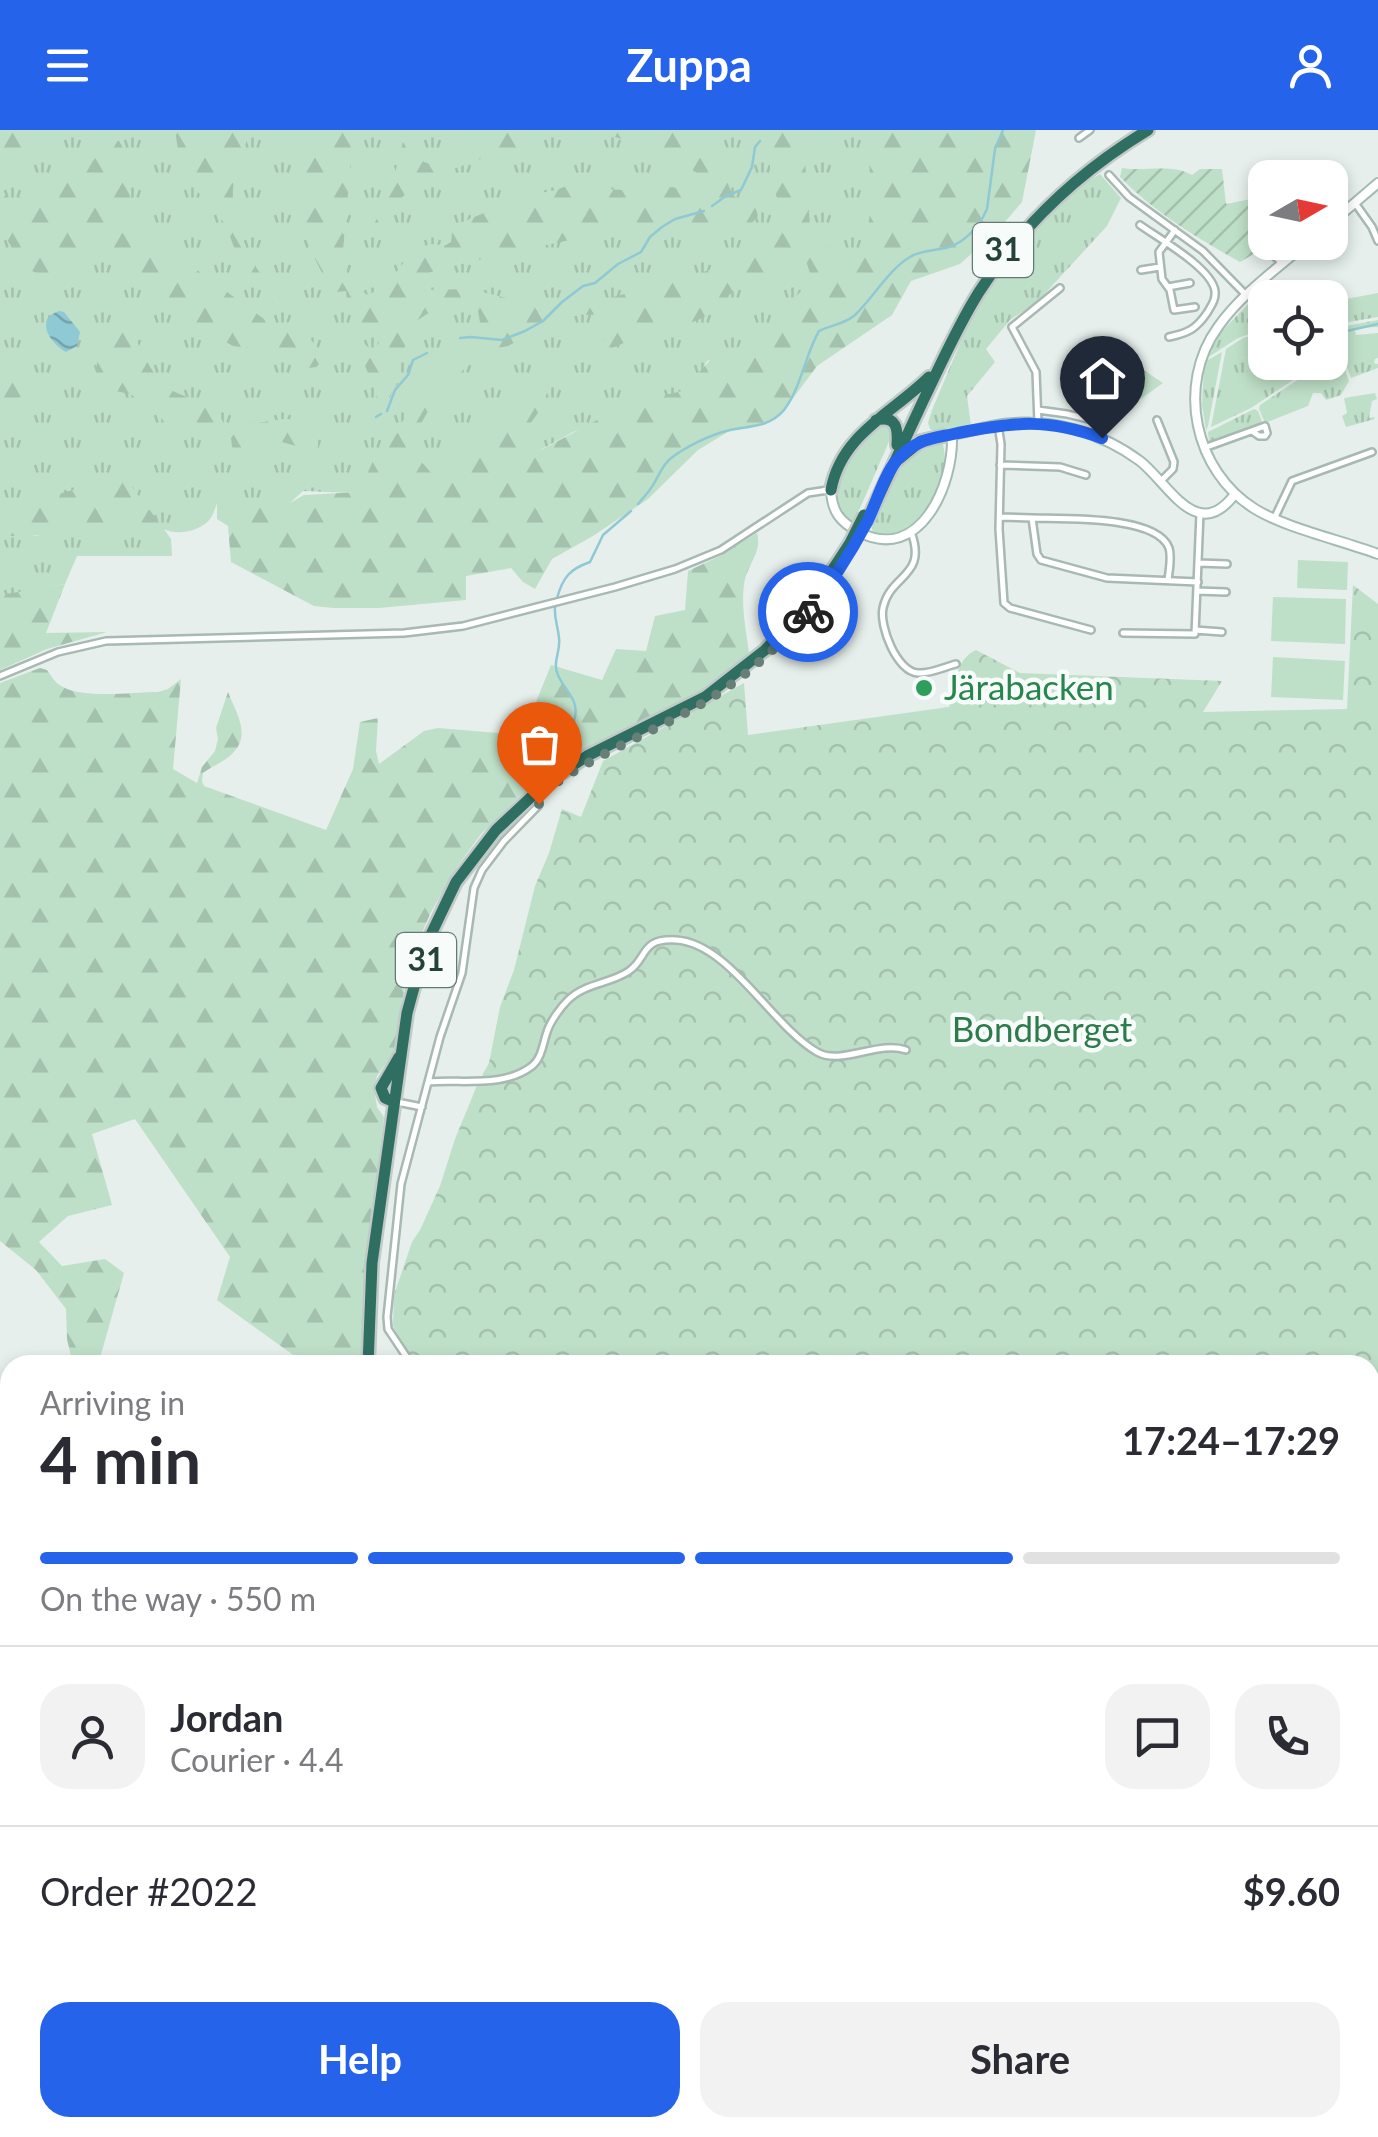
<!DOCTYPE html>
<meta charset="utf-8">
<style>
:root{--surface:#fff;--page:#f2f2f3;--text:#2b2b33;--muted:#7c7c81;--line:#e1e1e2;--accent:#2563eb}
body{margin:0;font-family:Lato,sans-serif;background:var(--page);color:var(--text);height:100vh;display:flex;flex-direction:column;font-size:38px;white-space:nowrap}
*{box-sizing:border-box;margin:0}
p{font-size:32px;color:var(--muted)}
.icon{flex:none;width:55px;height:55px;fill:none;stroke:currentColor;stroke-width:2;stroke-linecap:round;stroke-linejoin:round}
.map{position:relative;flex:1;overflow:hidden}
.details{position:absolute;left:0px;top:1225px;width:1380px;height:782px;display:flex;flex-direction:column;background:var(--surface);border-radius:30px 30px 0 0;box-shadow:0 5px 15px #0003}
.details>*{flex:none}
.needle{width:65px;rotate:81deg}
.fabs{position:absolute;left:1248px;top:30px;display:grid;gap:20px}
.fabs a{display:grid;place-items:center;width:100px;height:100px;border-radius:20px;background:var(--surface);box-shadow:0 5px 15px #0003;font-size:50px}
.pin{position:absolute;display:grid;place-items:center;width:85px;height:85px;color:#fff;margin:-102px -42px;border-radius:50% 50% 50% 0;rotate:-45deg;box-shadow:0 0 10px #0007}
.pin .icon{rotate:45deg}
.courier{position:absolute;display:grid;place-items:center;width:100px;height:100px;margin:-50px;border:8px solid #2563eb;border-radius:50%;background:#fff;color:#222;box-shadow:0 2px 12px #0007}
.head em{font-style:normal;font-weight:700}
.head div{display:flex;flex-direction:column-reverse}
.head{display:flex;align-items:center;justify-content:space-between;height:170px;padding:0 40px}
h1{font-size:65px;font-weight:700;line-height:75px}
.bar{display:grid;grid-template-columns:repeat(4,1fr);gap:15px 10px;align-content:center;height:120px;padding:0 40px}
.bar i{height:12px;border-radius:8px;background:var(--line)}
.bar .on{background:var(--accent)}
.bar p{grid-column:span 4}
.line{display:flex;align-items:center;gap:25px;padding:0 40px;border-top:2px solid var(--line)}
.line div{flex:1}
.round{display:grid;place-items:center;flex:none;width:105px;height:105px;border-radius:30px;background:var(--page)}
.button{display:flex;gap:20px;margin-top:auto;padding:20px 40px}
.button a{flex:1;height:115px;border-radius:30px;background:var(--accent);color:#fff;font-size:40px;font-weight:700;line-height:115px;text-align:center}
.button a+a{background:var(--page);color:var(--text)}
header{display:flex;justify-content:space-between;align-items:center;height:130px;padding:0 40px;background:var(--accent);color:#fff;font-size:45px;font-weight:700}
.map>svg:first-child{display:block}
</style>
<header><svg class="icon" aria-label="menu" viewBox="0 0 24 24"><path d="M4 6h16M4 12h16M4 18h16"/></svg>Zuppa<svg class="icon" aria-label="person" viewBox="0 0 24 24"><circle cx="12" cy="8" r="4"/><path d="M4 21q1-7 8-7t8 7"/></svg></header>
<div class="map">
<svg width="1378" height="2007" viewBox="0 0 1378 2007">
<defs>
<pattern id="grass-tufts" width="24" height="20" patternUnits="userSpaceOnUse" patternTransform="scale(2.5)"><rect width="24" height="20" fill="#bfe0c8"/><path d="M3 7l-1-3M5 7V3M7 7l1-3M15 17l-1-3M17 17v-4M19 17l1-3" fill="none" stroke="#a4c1ad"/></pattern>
<pattern id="forest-firs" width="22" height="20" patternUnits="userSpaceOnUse" patternTransform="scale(2.5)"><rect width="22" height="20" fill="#bfe0c8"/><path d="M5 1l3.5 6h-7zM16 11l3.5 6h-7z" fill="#a4c1ad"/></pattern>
<pattern id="wetland-marsh" width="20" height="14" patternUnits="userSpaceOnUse" patternTransform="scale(2.5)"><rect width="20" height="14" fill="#bfe0c8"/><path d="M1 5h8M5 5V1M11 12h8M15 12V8" fill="none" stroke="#a4c1ad"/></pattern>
<pattern id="park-crowns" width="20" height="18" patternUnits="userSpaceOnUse" patternTransform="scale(2.5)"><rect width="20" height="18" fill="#bfe0c8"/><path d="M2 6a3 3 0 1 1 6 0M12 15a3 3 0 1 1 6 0" fill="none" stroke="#a4c1ad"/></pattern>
<pattern id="garden-furrows" width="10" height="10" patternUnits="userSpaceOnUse" patternTransform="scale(2.5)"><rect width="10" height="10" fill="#bfe0c8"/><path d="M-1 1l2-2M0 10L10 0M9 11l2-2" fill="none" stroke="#a4c1ad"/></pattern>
<pattern id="water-waves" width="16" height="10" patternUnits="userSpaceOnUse" patternTransform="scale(2.5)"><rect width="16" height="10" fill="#8ec9d4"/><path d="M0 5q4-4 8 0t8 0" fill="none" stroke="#74a5ad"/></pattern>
</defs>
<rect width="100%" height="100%" fill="#e6efeb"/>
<path fill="url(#grass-tufts)" d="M 0,0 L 883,0 L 872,125 L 737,222 L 707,231 L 691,260 L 573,302 L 455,367 L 303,361 L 290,373 L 217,373 C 215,378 214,384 210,389 C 201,401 177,406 164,399 L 171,409 L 172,426 L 77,426 L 65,454 L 0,466 L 0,406 L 39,406 L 0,382 Z
M 1100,44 L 1121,68 L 1107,96 L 1038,171 L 1010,190 L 986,219 L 995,232 L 967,266 L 971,296 L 936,302 L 930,299 L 928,293 L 932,280 L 977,173 L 1021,116 L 1045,89 L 1079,56 Z
M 1328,156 L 1333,165 L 1346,169 L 1378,163 L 1378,187 L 1330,195 L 1330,168 L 1304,167 L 1321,161 L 1322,158 Z
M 1253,169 L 1257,180 L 1255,202 L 1238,208 L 1207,228 L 1221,202 Z
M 1378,190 L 1378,197 L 1354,198 L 1356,205 L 1378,203 L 1378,228 L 1375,229 L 1374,233 L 1378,234 L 1378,238 L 1351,248 L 1346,235 L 1341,197 Z
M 1330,198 L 1337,198 L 1340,231 L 1302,244 L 1251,278 L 1211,297 L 1226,219 L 1243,208 L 1254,205 L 1255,223 L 1242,228 L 1291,239 L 1288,233 L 1330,232 Z
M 1222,222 L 1208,296 L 1206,300 L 1202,275 L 1204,235 L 1206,231 Z
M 1343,234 L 1349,251 L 1341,265 L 1326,270 L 1321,263 L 1313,263 L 1308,276 L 1265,293 L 1259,279 L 1260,275 L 1302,247 Z
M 1375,263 L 1377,269 L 1372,271 L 1369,288 L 1374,287 L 1375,289 L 1346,297 L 1342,286 L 1347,283 L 1344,268 Z
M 1254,279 L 1258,281 L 1263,294 L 1212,312 L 1209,311 L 1208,302 Z
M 886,294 L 893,300 L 891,307 L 854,392 C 810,373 852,302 886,294 Z
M 929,312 L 942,312 C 954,342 924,405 888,406 C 883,406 878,403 873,402 L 871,396 C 885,362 896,330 929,312 Z"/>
<path fill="url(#forest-firs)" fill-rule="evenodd" d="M 0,0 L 52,0 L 30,19 L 0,51 Z
M 175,0 L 251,0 C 244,19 234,40 233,60 C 231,85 248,128 263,147 C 270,158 280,167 288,177 L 288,182 L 279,182 L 273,172 L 243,140 L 225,94 L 192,55 L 178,20 Z
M 301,0 L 350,0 L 352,17 L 343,121 L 350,158 L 354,158 L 368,165 L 385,156 L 405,131 L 414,128 L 428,114 L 446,115 L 451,112 L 453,96 L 522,67 L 556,60 L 574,53 L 594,53 L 608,59 L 622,60 L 654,56 L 680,58 L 696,53 L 697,43 L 663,22 L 612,6 L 562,1 L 524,17 L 499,22 L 416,53 L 391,79 L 379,99 L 374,99 L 374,95 L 395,43 L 406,0 L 421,0 L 418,28 C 436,44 459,25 469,8 L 495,0 L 692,0 L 710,22 L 711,34 L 724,39 C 727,50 729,64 740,71 C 751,78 754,68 758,86 L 750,95 L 724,98 L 692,97 L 662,104 L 620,97 L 608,102 C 558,113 508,122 458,135 C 443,139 425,141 414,152 L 416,157 L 425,160 L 470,159 L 528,173 L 548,169 L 599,171 L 669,152 C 682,152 685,149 695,145 C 708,139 726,137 740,137 C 746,131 753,130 759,123 C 764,117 763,107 768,101 C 773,94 780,94 781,83 C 782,73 777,69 774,61 C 767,42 769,16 781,0 L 816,0 L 805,31 L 810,96 L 819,109 L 838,124 L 854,122 L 866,114 L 871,74 L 868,0 L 1036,0 L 1022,72 L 998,100 L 960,134 L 911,151 L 892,185 L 817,236 L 785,279 L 769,292 L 731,300 L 698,320 L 648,369 L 593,406 L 552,429 L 535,459 L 523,452 L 511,438 L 466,446 L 466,470 L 379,478 L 333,478 L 314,476 L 231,432 L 228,396 L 217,389 L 217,373 L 290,373 L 304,365 L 359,362 L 373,331 L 386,323 L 398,298 L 434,244 L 445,230 L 461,219 L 481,198 L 478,181 L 468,173 L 454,173 L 427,184 L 415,192 L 409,210 L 399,227 L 397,235 L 401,251 L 393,259 L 387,276 L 382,278 L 355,211 L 360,210 L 368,217 L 374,218 L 379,213 C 370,191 363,201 352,188 C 347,181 347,169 346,161 L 337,162 C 299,124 296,50 301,0 ZM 806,131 L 812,149 L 783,181 L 736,219 L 712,228 L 682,261 L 625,275 L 541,320 L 528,297 L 545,273 L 545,267 L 554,252 L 564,247 L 575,235 L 650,201 L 687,194 L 703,188 L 736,159 L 756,148 L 784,143 L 797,133 ZM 580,184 C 592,187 606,181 617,186 L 619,193 L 611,209 C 588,213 562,227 544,243 C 533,252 525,264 514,273 L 514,277 L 505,286 L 490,292 L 463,312 C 464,330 448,343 432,344 L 419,329 L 414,315 L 414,306 L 427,283 L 462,241 L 487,220 L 508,216 L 527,206 Z
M 108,7 L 119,11 L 123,18 L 126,53 L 140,101 L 150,118 L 197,140 L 264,189 L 270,200 L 284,195 L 293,189 L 324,225 L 322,232 L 316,237 L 308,238 L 287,227 L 266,220 L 233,216 L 211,204 L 153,161 L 124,148 L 118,134 L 88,120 C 87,126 86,138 83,143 C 72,157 34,146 24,135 C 14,125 11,111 0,103 L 0,60 L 9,69 C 51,64 90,48 108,7 Z
M 118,187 C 139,203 143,234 163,254 C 174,265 199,270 214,276 L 223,292 L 216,300 L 198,301 L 168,297 C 148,268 135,263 101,259 L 96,253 L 96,240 L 104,197 L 111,190 Z
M 1116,233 L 1145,241 L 1163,253 L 1138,271 C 1125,260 1118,250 1116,233 Z
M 0,245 L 27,257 L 29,265 L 0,272 Z
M 283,289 C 304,289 323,296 317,322 L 282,312 C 265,322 250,331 232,317 L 231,308 L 243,292 L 257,293 Z
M 113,349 L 126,349 L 161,395 L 30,406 L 0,406 L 0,377 L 29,372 Z
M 757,403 C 762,421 750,431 745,449 C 740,472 746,499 749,523 L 701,563 L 564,633 L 519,667 L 481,704 L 457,737 L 431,782 L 411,828 L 400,881 L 394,922 L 377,946 L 374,958 L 377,977 L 384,987 L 365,1141 L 361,1235 L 307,1235 L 217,1170 L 230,1127 L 135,989 L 92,1004 L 112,1075 L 68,1086 L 39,1112 L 62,1136 L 105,1129 L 124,1143 L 98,1235 L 73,1235 L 67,1209 L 66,1179 L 36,1140 L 0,1111 L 0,553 L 40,538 L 47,540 C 52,547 55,553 63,557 C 85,569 133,562 158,562 L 168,559 L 181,549 L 173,639 L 197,653 L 202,637 L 215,621 L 218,609 L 216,598 L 228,562 C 236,583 252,605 232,624 C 224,632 212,636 203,643 L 202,651 L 204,656 L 326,700 L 353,639 L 360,592 L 378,588 L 376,621 L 379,634 L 424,601 L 438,598 L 511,604 L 525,599 L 551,535 L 602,550 L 616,519 L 646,521 L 655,486 L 685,480 L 688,441 L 720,426 Z
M 65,454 L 46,503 L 107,502 L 47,519 L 0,540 L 0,465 Z
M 0,1360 L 10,1362 L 10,1998 L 171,1998 L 171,2007 L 0,2007 Z
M 1370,1422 L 1378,1424 L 1372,1520 L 1378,1521 L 1378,1584 L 1370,1586 Z
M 206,1998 L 335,1998 L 325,2007 L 206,2007 Z
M 392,1998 L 484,1998 L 479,2007 L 388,2007 Z"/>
<path fill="url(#wetland-marsh)" d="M 10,1446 L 10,1658 L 0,1657 L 0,1452 Z"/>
<path fill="url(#park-crowns)" d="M 1353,455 L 1378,474 L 1378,1428 L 1375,1429 L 1370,1441 L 1370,1235 L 419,1235 L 403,1216 L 393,1196 L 394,1165 L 412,1112 L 420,1100 L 440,1056 L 455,1009 L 478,953 L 489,933 L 500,877 L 514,840 L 535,756 L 549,723 L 562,679 L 581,687 L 603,631 L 744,553 L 748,605 L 949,577 C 956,557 954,530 976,520 L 1020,543 L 1222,551 L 1203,582 L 1347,579 Z
M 1370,1533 L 1378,1534 L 1378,1588 L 1370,1590 Z
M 1370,1773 L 1378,1781 L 1378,1839 L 1370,1845 Z
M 540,1998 L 949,1998 L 944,2007 L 543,2007 Z
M 993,1998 L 1158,1998 L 1091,1999 L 1090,2007 L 1012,2007 Z"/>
<path fill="url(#garden-furrows)" d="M 1122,38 C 1145,42 1171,33 1192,45 L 1200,39 L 1222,39 L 1226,74 L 1256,68 L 1260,73 L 1257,122 L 1240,132 C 1197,108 1154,82 1120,47 Z"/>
<path fill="#bfe0c8" d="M 1265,219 L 1265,232 L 1288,233 L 1291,240 L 1251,254 L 1242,228 Z
M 1298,430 L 1348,432 L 1347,460 L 1297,458 Z
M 1273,467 L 1346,469 L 1345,514 L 1271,511 Z
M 1273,527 L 1345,531 L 1343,570 L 1271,567 Z"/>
<path fill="url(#water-waves)" d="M 59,181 L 64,182 L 80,202 L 77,216 L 66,222 C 50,213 34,190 59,181 Z"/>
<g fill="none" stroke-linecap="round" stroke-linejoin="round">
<path stroke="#8ec9d4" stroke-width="2.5" d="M 712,76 L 726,66 L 741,60 L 752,37 L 755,17 L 760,11
M 1342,202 L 1378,194
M 1330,203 L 1337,203
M 460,208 L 471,207 L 502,210 L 525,201 L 543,191 L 562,172 L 583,156 L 595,153 L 618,134 L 641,122 L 650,107 L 662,97 L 675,89 L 704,81
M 387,281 L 395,260 L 408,245 L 413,230 L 427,223
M 376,287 L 381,284
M 638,374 C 643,368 649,362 653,355 C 659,346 661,337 670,329 C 685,317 708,306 726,301 C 747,296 769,298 784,280 C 801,258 805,225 819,201 C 831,195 845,194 855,185 C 873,168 889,139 910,127 C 919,121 929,121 940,119 C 961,117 979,98 987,79 L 995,19 L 1003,0
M 557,468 C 563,447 570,439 590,432 L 603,405 L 631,381
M 527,645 C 535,620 569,614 575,587 C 579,569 564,560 558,545 C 552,532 561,521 559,508 C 558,496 554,489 555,477"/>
<g stroke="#a8b8b2" stroke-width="10">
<path id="street" d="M 1079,8 L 1090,0
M 1109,45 L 1129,67 L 1203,121 L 1245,164
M 1269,48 L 1277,40
M 1265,51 L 1260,113 L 1283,134
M 1355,73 L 1372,97 L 1378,111
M 1140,95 C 1158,108 1212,138 1215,161 C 1216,170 1211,176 1207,183 C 1196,199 1188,203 1169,207
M 1175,100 L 1159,122 L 1162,149 L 1170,160 L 1174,180 L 1195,177
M 1141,140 L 1160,137
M 1168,157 L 1190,153
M 1038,280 L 1067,284 L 1096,291
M 1157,290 L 1174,332 L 1173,339 L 1161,351
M 1038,293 L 1036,242 L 1012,197 L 1060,158
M 998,295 L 1001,314 L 999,399 L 1004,473 L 1010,478 L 1091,500
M 1252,301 L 1259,306 L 1265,306 L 1267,303 L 1265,296
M 1204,318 L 1265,296
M 1000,335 L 1060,337 L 1086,345
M 1000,387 L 1032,388
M 1274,389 L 1292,351 L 1372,322
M 911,402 C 928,447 890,444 883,478 C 879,496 897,542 918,543 C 930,544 944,537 956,534
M 1198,433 L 1227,434
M 1168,450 C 1169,441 1172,427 1169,418 C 1157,385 1062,389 1032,388 L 1037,424 L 1041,430 L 1107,448 L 1198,452
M 1197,461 L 1226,462
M 1195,500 L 1222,502
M 1123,503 L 1195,504 L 1200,383
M 0,546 L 58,522 L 106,511 L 404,503 L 463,496 L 615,457 L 675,439 L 721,420 L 808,363 L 828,360
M 428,952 C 461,949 504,958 532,936 C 542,928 543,913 547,902 C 550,892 560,878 568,870 C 585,853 610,854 629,841 C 648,828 640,808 676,810 C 729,813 772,896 817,922 C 841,936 879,910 906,920
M 397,972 L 422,977
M 412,1235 L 388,1199 L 387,1187 L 401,1054 L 440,907 L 462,843 L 474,758 L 482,740 L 504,711 L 538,676 L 539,672 L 535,668
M 1370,1595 L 1378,1593
M 1370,1729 L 1374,1759
M 1370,1874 L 1378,1868
M 1370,1907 L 1378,1901
M 1318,1998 L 1318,2007
M 1236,2007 L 1255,1998
M 1368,2007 L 1368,1998"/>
</g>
<g stroke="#a4bbb3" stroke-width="12">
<path id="secondary" d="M 1330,94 L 1378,53
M 1308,112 C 1278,138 1241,164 1218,197 C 1176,255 1194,341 1255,379 C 1288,399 1341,410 1378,424
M 943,306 C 963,304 982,297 1003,294 C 1051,288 1101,302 1140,331 C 1158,345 1177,376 1197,382 C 1213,388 1226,376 1235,364
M 831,360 C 832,382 840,392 859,402 C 920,434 954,354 952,305"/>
</g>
<g stroke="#c2cac8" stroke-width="16">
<path id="highway" d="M 876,290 C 897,285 898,299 897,315
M 899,329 L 921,311 L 943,306
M 831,360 C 841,304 893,283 929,247
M 868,389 C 887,349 905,310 923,271 C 941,234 957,197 979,162 C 1022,95 1080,41 1148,0
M 394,972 L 385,968 L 381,958 L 399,927
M 368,1235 L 372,1133 L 407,883 L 425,817 L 456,752 L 496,700 L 546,653 L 587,626 L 705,567 L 765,520 L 816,465 L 850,413
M 184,2007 L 184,1998"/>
</g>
<use href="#street" stroke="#fff" stroke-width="5"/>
<use href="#secondary" stroke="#fff" stroke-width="8"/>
<use href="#highway" stroke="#2f6f62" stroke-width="11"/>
<g stroke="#c2cac8" stroke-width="16" stroke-linecap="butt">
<path id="highway-bridge" d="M 850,413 L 864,385"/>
</g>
<use href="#highway-bridge" stroke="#2f6f62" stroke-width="11"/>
</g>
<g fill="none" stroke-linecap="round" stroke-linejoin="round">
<path stroke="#687f78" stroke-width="10" stroke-dasharray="0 18" d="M 539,674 L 535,668 C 586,628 641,608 696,577 C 739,553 777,519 808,482"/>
<path stroke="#2563eb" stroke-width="12" d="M 808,482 C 831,454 850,424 867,392 C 876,374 884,345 897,330 C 917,308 932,309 958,303 C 1015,292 1046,288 1102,308"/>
</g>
<circle fill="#2e9e5b" stroke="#f7fbf9" stroke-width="4" cx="924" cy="558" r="10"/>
<g text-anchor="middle" stroke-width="9" stroke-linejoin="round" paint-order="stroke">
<g fill="#f7fbf9" stroke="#637a73" stroke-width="2.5">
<rect x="973" y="93" width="60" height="54" rx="8"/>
<rect x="396" y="803" width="60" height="54" rx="8"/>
</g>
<g font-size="32" font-weight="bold" fill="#24423a">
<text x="1003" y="131">31</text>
<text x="426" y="841">31</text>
</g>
<g font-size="35" fill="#27864d" stroke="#f7fbf9" text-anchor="start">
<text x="944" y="570">Järabacken</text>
</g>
<g font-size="35" fill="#2d7a4b" stroke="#f7fbf9">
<text x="1042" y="912">Bondberget</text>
</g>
</g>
</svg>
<div class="fabs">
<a><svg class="needle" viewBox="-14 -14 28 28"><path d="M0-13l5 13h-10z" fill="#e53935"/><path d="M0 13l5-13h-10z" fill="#7c7c81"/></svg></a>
<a><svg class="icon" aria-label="locate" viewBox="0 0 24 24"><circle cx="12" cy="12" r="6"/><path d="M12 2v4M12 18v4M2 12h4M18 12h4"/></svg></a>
</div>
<div class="pin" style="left:539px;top:674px;background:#ea580c"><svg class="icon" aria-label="bag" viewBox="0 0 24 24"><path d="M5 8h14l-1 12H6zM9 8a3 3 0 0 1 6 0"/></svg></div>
<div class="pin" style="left:1102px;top:308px;background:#1f2937"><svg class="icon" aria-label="home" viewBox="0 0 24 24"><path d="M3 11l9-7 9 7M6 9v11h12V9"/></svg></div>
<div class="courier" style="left:808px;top:482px"><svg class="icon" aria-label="bike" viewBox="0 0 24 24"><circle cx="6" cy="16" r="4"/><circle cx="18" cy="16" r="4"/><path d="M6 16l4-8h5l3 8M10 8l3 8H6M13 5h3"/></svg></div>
<section class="details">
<div class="head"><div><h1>4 min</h1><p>Arriving in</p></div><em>17:24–17:29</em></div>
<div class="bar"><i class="on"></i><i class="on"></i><i class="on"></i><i></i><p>On the way · 550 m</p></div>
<div class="line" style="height:180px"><a class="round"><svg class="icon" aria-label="person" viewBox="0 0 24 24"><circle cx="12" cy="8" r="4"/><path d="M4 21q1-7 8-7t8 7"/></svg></a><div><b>Jordan</b><p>Courier · 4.4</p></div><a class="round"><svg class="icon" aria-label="chat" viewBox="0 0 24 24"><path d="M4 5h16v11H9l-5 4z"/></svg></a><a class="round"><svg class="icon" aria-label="phone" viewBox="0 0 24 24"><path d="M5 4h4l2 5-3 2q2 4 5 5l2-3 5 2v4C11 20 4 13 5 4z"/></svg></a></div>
<div class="line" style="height:130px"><div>Order #2022</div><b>$9.60</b></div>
<div class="button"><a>Help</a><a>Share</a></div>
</section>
</div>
